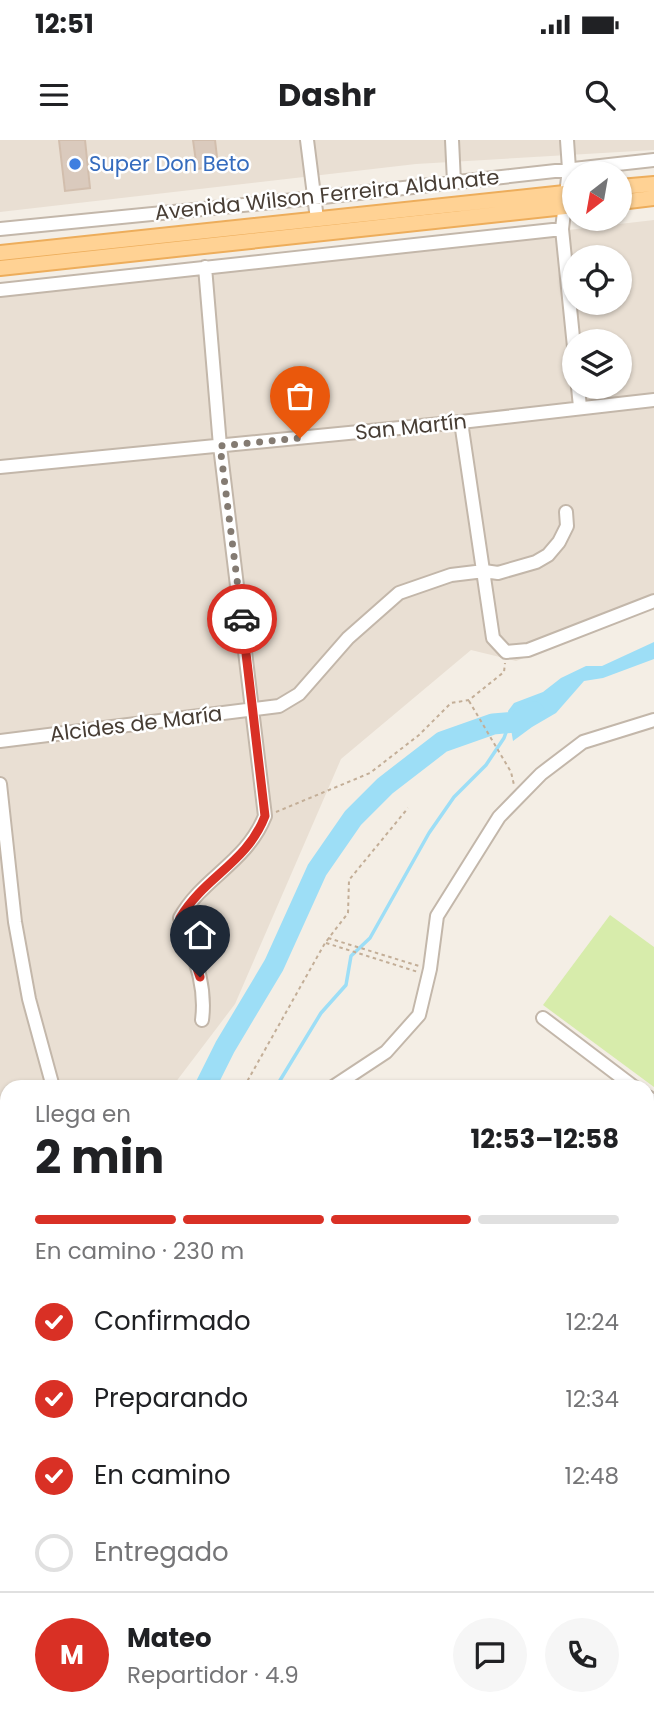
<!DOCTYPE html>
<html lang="es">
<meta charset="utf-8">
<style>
:root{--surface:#fff;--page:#f6f6f6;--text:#202124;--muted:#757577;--line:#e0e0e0;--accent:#d93025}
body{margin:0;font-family:Poppins,sans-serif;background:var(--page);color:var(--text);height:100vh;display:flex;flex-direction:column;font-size:26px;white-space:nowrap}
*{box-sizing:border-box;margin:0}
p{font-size:23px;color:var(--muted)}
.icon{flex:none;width:38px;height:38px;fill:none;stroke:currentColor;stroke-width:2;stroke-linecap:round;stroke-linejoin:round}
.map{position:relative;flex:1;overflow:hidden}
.panel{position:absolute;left:0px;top:940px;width:654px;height:653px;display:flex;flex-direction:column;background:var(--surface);border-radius:21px 21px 0 0;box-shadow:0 2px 5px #0004}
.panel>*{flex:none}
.needle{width:46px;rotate:211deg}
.tools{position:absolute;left:562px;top:21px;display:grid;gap:14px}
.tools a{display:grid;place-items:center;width:70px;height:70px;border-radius:50%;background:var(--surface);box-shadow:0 2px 5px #0004;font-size:35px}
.pin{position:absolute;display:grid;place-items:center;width:60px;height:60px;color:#fff;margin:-72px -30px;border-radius:50% 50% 50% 0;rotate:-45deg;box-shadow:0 0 7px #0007}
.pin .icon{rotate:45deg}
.courier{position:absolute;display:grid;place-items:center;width:70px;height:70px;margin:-35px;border:5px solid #d93025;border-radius:50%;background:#fff;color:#222;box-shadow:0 2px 9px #0007}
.summary em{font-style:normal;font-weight:700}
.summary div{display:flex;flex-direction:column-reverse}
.summary{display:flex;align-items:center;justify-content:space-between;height:119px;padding:0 35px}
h1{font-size:46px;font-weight:700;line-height:52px}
.bar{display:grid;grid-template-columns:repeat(4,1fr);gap:10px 7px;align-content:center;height:84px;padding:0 35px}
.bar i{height:9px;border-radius:5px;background:var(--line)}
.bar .current{background:var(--accent)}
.bar p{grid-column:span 4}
.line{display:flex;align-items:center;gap:18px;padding:0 35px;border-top:2px solid var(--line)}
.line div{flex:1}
.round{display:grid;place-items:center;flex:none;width:74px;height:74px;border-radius:37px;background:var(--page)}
ol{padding:0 35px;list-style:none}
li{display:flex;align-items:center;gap:21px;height:77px}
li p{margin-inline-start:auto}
li .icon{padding:7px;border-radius:50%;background:var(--accent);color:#fff;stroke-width:4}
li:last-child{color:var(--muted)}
li i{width:38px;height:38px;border:4px solid var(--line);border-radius:50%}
.status{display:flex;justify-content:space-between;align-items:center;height:49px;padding:0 35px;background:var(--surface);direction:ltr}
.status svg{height:19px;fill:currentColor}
header{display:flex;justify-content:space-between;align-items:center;height:91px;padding:0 35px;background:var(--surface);font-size:32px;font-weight:700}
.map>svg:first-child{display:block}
</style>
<div class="status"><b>12:51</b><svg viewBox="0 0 49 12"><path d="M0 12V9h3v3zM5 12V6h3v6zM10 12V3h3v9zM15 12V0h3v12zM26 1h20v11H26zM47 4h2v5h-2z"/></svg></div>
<header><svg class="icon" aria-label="menu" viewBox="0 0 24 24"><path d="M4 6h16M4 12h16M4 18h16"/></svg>Dashr<svg class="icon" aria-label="search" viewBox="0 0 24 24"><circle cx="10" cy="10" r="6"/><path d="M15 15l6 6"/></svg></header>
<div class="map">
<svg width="654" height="1592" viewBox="0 0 654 1592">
<rect width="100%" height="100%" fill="#f4eee5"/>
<path fill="#e9dfd3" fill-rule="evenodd" d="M 0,0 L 654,0 L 654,10 L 416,24 L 0,72 Z
M 654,80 L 654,467 L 516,521 L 471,510 L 341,619 L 235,864 L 172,947 L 7,947 L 7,1219 L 0,1225 L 0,156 ZM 574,117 L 620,117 L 620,163 L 574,163 ZM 574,201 L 620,201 L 620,247 L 574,247 Z"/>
<path fill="#d7ecab" d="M 610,775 L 654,807 L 654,947 L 543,865 Z
M 648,1146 L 654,1151 L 654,1278 L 648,1273 Z"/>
<path fill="#9ddef6" d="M 654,502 L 654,519 L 603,538 L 584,541 L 556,573 L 532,587 L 513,601 L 508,571 L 514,563 L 543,552 L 561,538 L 586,526 L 602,526 Z"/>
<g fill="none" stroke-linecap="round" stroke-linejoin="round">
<path stroke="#9ddef6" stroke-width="3.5" d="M 276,947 L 321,873 L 346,845 L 351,816 L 370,798 L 429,693 L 454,657 L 486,625 L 504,598 L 509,584
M 0,1389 L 7,1385"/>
<path stroke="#9ddef6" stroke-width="21" d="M 205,947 L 225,907 L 274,825 L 317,730 L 353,678 L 385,646 L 442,602 L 493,584 L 516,582 L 534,572
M 0,1283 L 7,1277"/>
</g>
<path fill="#dacabd" stroke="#d2bead" stroke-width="2" d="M 59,0 L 85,0 L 90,48 L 65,51 Z
M 193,0 L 215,0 L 218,26 L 197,29 Z"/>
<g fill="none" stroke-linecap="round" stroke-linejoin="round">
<g stroke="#c3b7aa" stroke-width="16">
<path id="minor" d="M 307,0 L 317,79
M 452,0 L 454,42
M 567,0 L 569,29 L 562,89 L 574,207
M 0,89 L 314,58 L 654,20
M 0,150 L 562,89
M 578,247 L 580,267
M 461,282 L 493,498 L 506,512 L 528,510 L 654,461
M 0,327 L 461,282 L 654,260
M 0,601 L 279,566 L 299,554 L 348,498 L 399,453 L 451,435 L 484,431 L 498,433 L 536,422 L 548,415 L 559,402 L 567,386 L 566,372
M 0,644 L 15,782 L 29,859 L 53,947
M 543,878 L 634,947
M 202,880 C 207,842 192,813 180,778 C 203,737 246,723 265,676 L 220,306 L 205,127
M 333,947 L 386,912 L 419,875 L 430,829 L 437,776 L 499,677 L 541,634 L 583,602 L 654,580
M 648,957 L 654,962
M 0,1459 L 7,1453
M 463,1586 L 471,1592"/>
</g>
<g stroke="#edad5b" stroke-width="18">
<path id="major" d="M 620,47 L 654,44
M 620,62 L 654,58
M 0,113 L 574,52
M 0,128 L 574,66"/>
</g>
<path stroke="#c3ae97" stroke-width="2" stroke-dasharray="3.5 3.5" stroke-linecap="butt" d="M 469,561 L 511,632 L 514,645
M 276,672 L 370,633 L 419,595 L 451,563 L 469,560 L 504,532 L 505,523
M 328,798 L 419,826
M 326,803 L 418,832
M 244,947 L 325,803 L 348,773 L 349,740 L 408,668
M 0,1060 L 7,1066
M 0,1178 L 7,1166
M 0,1346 L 7,1340"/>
<use href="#minor" stroke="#fff" stroke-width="12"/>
<use href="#major" stroke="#ffd294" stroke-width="14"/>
</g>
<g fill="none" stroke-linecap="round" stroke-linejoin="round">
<path stroke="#847b72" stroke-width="7" stroke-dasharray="0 12.6" d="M 242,479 L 220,306 L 300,298"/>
<path stroke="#d93025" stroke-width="9" d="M 200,837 L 180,778 C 204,737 247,723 265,676 L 242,479"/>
</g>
<circle fill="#3f7fe0" stroke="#fff" stroke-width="2.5" cx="75" cy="24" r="7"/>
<g text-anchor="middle" stroke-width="5" stroke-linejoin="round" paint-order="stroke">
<g font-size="21" fill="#366cbe" stroke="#fff" text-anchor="start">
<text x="89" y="31">Super Don Beto</text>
</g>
<g font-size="21" fill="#473d34" stroke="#fff">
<text transform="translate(327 55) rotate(-6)" y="7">Avenida Wilson Ferreira Aldunate</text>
<text transform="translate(411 287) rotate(-6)" y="7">San Martín</text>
<text transform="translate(136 584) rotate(-7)" y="7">Alcides de María</text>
</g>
</g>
</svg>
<div class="tools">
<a><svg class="needle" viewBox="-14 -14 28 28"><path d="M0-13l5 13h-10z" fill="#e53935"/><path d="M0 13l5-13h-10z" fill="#757577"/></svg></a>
<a><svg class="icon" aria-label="locate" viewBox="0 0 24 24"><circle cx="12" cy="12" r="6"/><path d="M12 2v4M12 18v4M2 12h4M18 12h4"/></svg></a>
<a><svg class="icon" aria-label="layers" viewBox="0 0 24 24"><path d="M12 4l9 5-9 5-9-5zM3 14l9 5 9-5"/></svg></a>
</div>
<div class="pin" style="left:300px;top:298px;background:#ea580c"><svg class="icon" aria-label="bag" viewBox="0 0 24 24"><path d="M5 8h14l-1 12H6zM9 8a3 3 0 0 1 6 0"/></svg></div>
<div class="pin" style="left:200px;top:837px;background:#1f2937"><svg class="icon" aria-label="home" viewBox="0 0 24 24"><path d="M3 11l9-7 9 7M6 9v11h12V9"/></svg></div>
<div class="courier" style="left:242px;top:479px"><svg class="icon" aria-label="car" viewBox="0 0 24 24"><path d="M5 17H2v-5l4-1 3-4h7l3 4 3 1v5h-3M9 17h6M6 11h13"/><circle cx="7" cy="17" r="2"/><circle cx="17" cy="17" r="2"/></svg></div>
<section class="panel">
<div class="summary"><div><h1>2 min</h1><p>Llega en</p></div><em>12:53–12:58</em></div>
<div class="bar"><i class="current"></i><i class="current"></i><i class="current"></i><i></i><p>En camino · 230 m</p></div>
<ol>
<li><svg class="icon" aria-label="check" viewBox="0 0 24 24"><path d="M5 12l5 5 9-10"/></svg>Confirmado<p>12:24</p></li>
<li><svg class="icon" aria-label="check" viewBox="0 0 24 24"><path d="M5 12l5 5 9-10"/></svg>Preparando<p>12:34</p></li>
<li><svg class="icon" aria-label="check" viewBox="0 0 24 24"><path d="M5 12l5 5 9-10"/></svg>En camino<p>12:48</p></li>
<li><i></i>Entregado</li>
</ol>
<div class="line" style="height:126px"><b class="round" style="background:var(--accent);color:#fff">M</b><div><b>Mateo</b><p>Repartidor · 4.9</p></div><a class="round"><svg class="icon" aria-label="chat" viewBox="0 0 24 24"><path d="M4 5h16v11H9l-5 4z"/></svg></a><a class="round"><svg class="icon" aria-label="phone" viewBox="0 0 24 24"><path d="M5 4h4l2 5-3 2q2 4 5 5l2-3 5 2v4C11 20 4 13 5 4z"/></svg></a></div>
</section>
</div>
